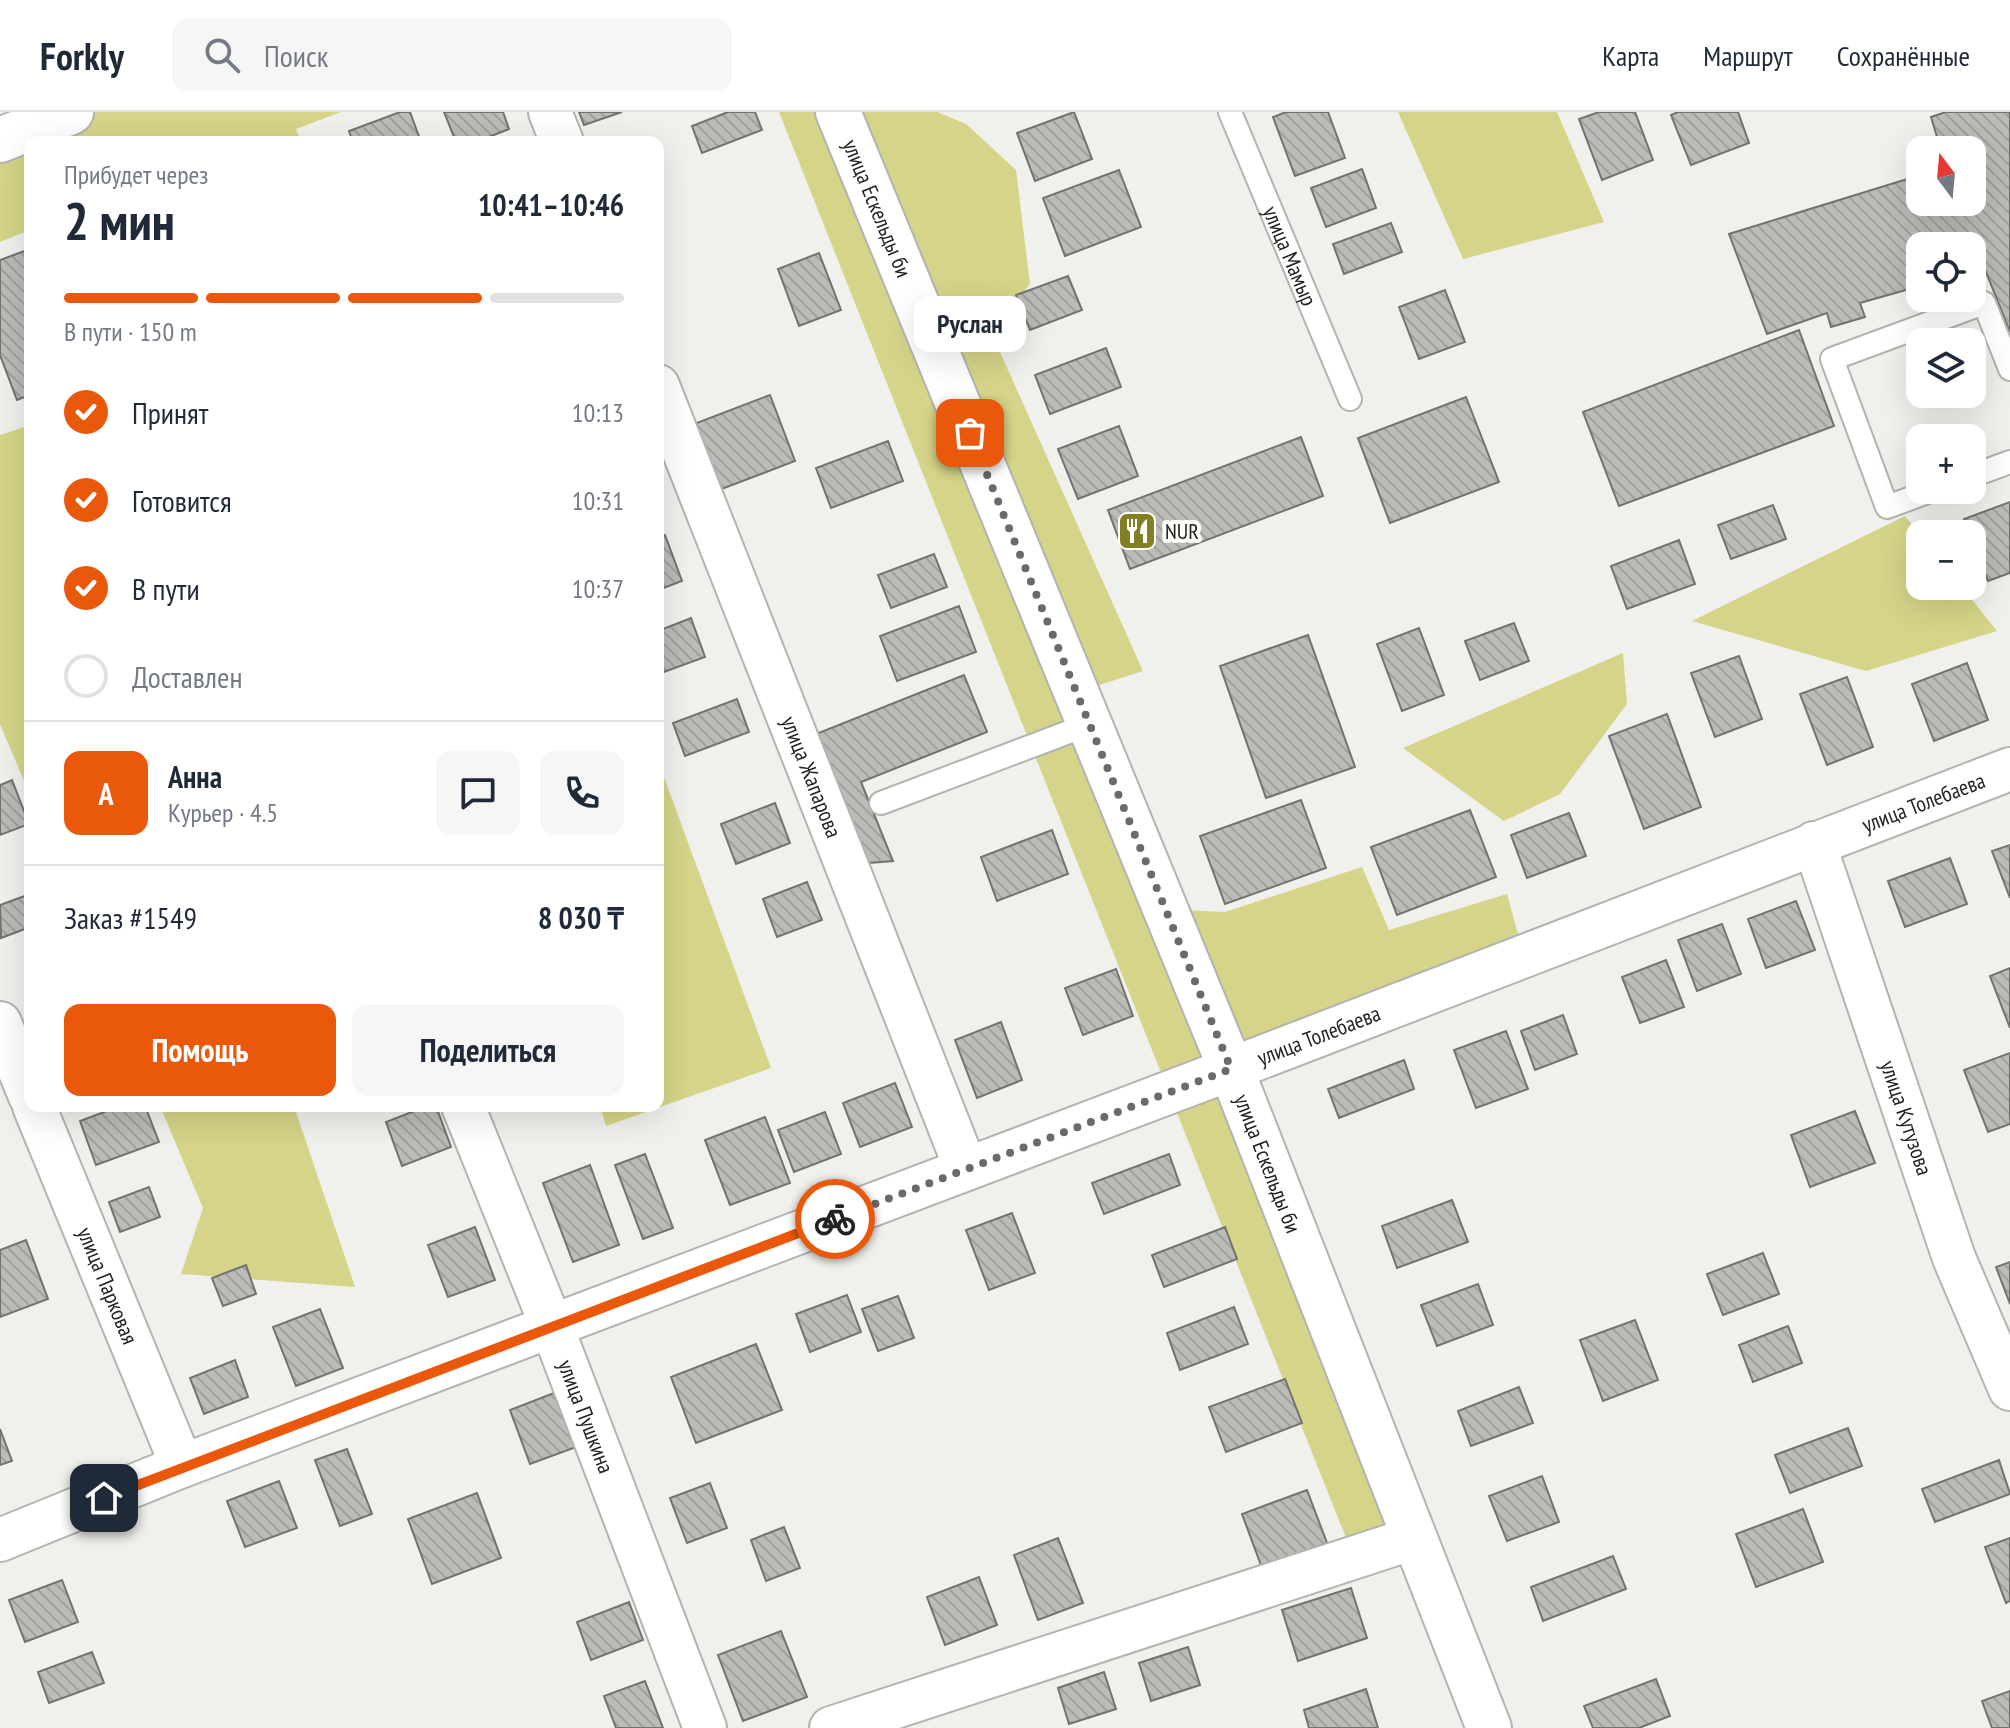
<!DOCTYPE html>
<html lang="ru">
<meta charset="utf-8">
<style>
:root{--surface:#fff;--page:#f6f6f7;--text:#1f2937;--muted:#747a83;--line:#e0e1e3;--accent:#ea580c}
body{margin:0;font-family:"PT Sans Narrow",sans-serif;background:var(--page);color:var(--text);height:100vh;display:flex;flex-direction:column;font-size:30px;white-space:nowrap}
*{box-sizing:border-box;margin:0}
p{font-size:26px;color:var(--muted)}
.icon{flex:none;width:44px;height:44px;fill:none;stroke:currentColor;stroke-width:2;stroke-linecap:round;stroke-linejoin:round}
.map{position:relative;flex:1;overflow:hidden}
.panel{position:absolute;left:24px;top:24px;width:640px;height:976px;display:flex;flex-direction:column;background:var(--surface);border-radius:16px;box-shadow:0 8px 32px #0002}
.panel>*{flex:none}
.needle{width:52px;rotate:344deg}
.fabs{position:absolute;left:1906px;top:24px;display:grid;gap:16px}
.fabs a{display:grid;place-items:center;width:80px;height:80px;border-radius:16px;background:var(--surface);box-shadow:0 8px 32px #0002;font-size:40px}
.pin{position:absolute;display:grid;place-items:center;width:68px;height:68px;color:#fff;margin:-34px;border-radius:16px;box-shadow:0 4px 12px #0006}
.courier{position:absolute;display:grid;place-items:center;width:80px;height:80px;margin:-40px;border:6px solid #ea580c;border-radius:50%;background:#fff;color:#222;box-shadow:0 2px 10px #0007}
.bubble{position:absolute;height:56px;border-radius:16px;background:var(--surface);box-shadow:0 8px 32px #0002;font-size:26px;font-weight:800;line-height:56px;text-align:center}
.overview em{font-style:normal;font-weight:800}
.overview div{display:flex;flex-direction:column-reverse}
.overview{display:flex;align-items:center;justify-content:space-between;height:136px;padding:0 40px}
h1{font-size:52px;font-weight:800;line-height:60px}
.bar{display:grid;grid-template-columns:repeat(4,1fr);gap:12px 8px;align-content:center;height:96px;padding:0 40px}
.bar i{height:10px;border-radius:6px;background:var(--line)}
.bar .selected{background:var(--accent)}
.bar p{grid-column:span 4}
.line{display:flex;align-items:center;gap:20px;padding:0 40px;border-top:2px solid var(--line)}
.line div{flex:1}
.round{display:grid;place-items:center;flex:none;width:84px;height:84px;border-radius:16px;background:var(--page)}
ol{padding:0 40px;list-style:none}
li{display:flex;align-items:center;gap:24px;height:88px}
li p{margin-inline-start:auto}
li .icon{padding:8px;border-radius:50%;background:var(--accent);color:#fff;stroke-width:4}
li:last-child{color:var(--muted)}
li i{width:44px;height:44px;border:4px solid var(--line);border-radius:50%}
.primary-button{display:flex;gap:16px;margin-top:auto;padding:16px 40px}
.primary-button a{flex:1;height:92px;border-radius:16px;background:var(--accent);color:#fff;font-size:32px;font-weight:800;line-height:92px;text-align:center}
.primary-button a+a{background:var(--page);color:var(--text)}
header{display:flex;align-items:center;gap:48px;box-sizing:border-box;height:112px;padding:0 40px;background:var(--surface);border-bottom:2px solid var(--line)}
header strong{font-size:38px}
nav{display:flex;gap:44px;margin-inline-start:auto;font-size:28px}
.search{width:560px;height:72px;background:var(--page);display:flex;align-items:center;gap:20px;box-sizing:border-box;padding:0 28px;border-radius:16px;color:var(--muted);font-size:30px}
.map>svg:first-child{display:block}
</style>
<header>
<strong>Forkly</strong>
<div class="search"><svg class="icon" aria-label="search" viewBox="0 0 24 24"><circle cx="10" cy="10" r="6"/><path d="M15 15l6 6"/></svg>Поиск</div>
<nav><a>Карта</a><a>Маршрут</a><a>Сохранённые</a></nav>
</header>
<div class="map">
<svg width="2010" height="1616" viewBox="0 0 2010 1616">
<defs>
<pattern id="building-back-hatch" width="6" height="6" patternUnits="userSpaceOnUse" patternTransform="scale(2)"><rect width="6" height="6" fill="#bbbbb8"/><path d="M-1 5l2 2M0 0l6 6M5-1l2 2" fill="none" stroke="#a0a09e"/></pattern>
</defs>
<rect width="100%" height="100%" fill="#f0f0ec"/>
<path fill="#d5d489" d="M 94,0 L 341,0 L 296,17 L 301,30 L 30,30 L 30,118 L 0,130 L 0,37 Z
M 779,0 L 821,0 L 1395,1416 L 1348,1431 Z
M 839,0 L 937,0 L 966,12 L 1016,58 L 1030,172 L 991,220 L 1143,559 L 1090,576 Z
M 1398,0 L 1557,0 L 1604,110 L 1463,147 Z
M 30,313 L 30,683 L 0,612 L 0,323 Z
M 1905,404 L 1920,423 L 1920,474 L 1961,474 L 1997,519 L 1866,559 L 1692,509 Z
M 1623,541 L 1627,592 L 1560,682 L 1504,709 L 1403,636 Z
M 658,649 L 771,956 L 606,1014 L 600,994 L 658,994 Z
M 1362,755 L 1389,818 L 1507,782 L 1521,833 L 1240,932 L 1182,798 L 1225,800 Z
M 160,994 L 294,994 L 355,1175 L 181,1162 L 203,1096 Z"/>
<path fill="url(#building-back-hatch)" stroke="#72726e" stroke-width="2" d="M 400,0 L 410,0 L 421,30 L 353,30 L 349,19 Z
M 444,0 L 503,0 L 509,17 L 476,30 L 456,30 Z
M 579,0 L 622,0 L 584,13 Z
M 728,0 L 755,0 L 762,18 L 702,41 L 692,14 Z
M 1074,0 L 1092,47 L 1035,69 L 1017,21 Z
M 1286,0 L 1328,0 L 1345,46 L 1295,64 L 1273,5 Z
M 1599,0 L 1635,0 L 1653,48 L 1602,68 L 1579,7 Z
M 1678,0 L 1738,0 L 1749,31 L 1691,53 L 1671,3 Z
M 1946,0 L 2009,0 L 2010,3 L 2010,220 L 1984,155 L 1972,159 L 1972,134 L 1920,134 L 1920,174 L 1860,191 L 1865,205 L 1831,215 L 1827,201 L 1767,222 L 1729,122 L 1920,63 L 1920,90 L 1972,90 L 1972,38 L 1941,38 L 1931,5 Z
M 1362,57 L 1376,96 L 1326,115 L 1311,76 Z
M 1119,58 L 1141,115 L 1065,144 L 1043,86 Z
M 1391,111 L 1402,140 L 1344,162 L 1333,132 Z
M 30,137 L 30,283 L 17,288 L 0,243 L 0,148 Z
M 819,141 L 841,198 L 799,214 L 778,157 Z
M 1068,164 L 1082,198 L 1030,218 L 1016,183 Z
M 1445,178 L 1465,230 L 1419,247 L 1399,195 Z
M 1799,218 L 1834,314 L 1619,394 L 1583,300 Z
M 1106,236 L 1121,275 L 1050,302 L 1035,263 Z
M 770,283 L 795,349 L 719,378 L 694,312 Z
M 1466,285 L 1499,370 L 1390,411 L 1358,326 Z
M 1119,314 L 1138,364 L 1078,387 L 1058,337 Z
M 1301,325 L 1323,384 L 1130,457 L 1108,398 Z
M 888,329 L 903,369 L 831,396 L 816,356 Z
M 2010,390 L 2010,461 L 1988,469 L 1964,407 Z
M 1773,393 L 1786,427 L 1731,447 L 1718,413 Z
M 665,423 L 682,469 L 658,478 L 658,426 Z
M 1679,428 L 1695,472 L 1627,497 L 1611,454 Z
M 934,442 L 947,475 L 891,496 L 878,463 Z
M 959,494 L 976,540 L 897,569 L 880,524 Z
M 691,506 L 705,545 L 664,560 L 658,543 L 658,519 Z
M 1514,511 L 1529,549 L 1480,568 L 1465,529 Z
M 1419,516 L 1444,583 L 1402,599 L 1377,532 Z
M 1308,523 L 1355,655 L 1266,686 L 1220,554 Z
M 1739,544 L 1762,607 L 1715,625 L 1691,561 Z
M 1967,551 L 1988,608 L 1934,629 L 1912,572 Z
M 964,563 L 987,620 L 861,670 L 893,749 L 856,752 L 806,626 Z
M 1847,565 L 1873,635 L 1827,653 L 1800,582 Z
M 737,587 L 749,620 L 685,644 L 673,611 Z
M 1667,602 L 1701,695 L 1644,717 L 1609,624 Z
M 12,668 L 29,712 L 0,723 L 0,673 Z
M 1301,688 L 1326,756 L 1225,792 L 1200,724 Z
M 775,691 L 790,731 L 736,752 L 721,712 Z
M 1470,698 L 1496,765 L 1397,803 L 1371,735 Z
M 1569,701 L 1586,744 L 1527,766 L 1511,723 Z
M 1052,718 L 1068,762 L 997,789 L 981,745 Z
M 2010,733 L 2010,786 L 1992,739 Z
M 1950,746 L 1967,792 L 1905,815 L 1888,769 Z
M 807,770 L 822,808 L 777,825 L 763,787 Z
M 30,782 L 30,815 L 1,826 L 0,793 Z
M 1796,789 L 1815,838 L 1766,856 L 1748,807 Z
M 1722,812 L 1741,862 L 1697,879 L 1678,828 Z
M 1666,848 L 1684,895 L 1640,911 L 1622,865 Z
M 2010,856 L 2010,916 L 1990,864 Z
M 1116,857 L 1133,904 L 1083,923 L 1065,876 Z
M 1563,903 L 1577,942 L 1535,958 L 1521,919 Z
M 1001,910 L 1022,968 L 977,986 L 955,928 Z
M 1506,919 L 1528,977 L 1476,996 L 1454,938 Z
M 2010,941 L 2010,1012 L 1988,1020 L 1964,958 Z
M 1404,948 L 1414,977 L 1339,1006 L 1328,977 Z
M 895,971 L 912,1015 L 860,1035 L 843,991 Z
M 120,994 L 145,994 L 159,1030 L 96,1053 L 80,1009 Z
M 427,994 L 436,994 L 451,1035 L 402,1054 L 386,1010 Z
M 1855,999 L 1875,1051 L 1810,1075 L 1791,1023 Z
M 825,1000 L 841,1042 L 794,1060 L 778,1018 Z
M 765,1005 L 790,1071 L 730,1093 L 705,1028 Z
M 645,1042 L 673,1116 L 643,1127 L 615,1053 Z
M 1169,1042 L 1180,1073 L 1104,1102 L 1092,1071 Z
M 590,1053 L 619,1133 L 573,1150 L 543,1071 Z
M 149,1075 L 160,1105 L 120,1120 L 109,1090 Z
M 1452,1088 L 1468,1130 L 1397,1156 L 1382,1114 Z
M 1012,1101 L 1035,1161 L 989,1178 L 966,1118 Z
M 475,1115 L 495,1168 L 448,1185 L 428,1133 Z
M 1225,1115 L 1237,1147 L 1164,1175 L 1152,1143 Z
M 26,1128 L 48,1187 L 0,1205 L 0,1138 Z
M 1763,1141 L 1779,1182 L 1723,1203 L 1707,1162 Z
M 2010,1150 L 2010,1192 L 1996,1155 Z
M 246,1153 L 256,1182 L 223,1194 L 212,1166 Z
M 1478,1172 L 1493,1213 L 1437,1234 L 1421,1193 Z
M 847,1183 L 861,1220 L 810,1240 L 796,1202 Z
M 898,1184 L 914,1226 L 878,1239 L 862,1197 Z
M 1234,1195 L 1248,1232 L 1180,1258 L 1167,1221 Z
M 320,1197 L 343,1256 L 296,1274 L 273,1215 Z
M 1635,1208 L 1658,1268 L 1603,1289 L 1580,1228 Z
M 1788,1214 L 1802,1251 L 1753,1270 L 1739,1233 Z
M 756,1232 L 782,1298 L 696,1331 L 671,1265 Z
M 235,1248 L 248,1285 L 204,1302 L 190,1266 Z
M 1285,1267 L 1302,1311 L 1226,1340 L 1209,1295 Z
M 1519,1275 L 1533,1311 L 1471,1334 L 1458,1299 Z
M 559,1279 L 579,1334 L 530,1352 L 510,1298 Z
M 1848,1316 L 1862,1354 L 1790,1381 L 1775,1343 Z
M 0,1317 L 12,1349 L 0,1353 Z
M 347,1337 L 372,1402 L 340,1414 L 315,1348 Z
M 1999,1348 L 2010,1382 L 1935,1410 L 1922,1377 Z
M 1542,1364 L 1559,1410 L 1507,1429 L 1489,1384 Z
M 279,1369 L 297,1416 L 245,1435 L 227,1389 Z
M 710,1371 L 727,1416 L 687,1431 L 670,1386 Z
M 1307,1378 L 1327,1431 L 1262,1456 L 1242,1402 Z
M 477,1381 L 501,1446 L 432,1472 L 408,1407 Z
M 1803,1397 L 1823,1450 L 1756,1475 L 1736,1422 Z
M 784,1415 L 800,1456 L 766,1469 L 751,1428 Z
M 1058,1426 L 1083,1491 L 1038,1508 L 1014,1443 Z
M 2010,1426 L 2010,1489 L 2006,1491 L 1985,1435 Z
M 1613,1444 L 1626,1477 L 1543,1509 L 1531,1475 Z
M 979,1465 L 997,1513 L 945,1533 L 927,1485 Z
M 62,1468 L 78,1510 L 25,1530 L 9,1488 Z
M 1351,1476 L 1367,1526 L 1298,1549 L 1282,1498 Z
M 629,1490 L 643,1528 L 591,1548 L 577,1510 Z
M 781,1519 L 807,1585 L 743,1609 L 718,1543 Z
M 1188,1535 L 1200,1573 L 1151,1589 L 1139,1551 Z
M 92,1540 L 104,1571 L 49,1591 L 38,1560 Z
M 1104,1560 L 1116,1597 L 1069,1612 L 1058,1576 Z
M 1656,1567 L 1670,1604 L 1639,1616 L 1593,1616 L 1584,1594 Z
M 645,1569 L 663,1616 L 616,1616 L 604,1584 Z
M 1366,1577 L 1378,1616 L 1309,1616 L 1304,1598 Z
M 2010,1579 L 2010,1616 L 1992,1616 L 1982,1589 Z"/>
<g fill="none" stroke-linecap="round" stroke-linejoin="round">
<g stroke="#b3b3af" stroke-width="26">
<g id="service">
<path id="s1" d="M 1230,0 L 1350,287"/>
<path d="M 1972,364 L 2010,350"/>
<path d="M 1933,378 L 1887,395 L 1832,247 L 1984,191 L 2010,257"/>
<path d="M 881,691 L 1090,612"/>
</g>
</g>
<g stroke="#b3b3af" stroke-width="46">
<g id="minor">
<path d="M 550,0 L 562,30"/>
<path id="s2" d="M 658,274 L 966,1057"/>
<path id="s3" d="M 1814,731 L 1954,1146 L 2010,1277"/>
<path d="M 0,911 L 30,984"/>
<path id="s4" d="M 34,994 L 182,1354"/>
<path id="s5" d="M 463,994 L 552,1215 L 705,1616"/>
<path id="s6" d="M 0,1428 L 182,1354 L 1231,957 L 2010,657"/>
<path d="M 831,1616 L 1414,1426"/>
</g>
</g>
<g stroke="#b3b3af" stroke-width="48">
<g id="tertiary">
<path id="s7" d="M 838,0 L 1231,957 L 1489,1616"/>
</g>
</g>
<g stroke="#b3b3af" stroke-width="48">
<path id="secondary" d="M 0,28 L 71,0"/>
</g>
<use href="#service" stroke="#fff" stroke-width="22"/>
<use href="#minor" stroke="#fff" stroke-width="42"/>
<use href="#tertiary" stroke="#fff" stroke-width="44"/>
<use href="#secondary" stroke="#fff" stroke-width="44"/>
</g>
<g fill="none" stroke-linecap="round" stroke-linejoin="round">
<path stroke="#6a6a68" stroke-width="8" stroke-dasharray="0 14.4" d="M 835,1107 L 1231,957 L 970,321"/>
<path stroke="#ea580c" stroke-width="10" d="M 104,1386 L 835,1107"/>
</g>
<defs>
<g id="restaurant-square" transform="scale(2)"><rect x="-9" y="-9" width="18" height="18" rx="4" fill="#827f27" stroke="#fdfdfa"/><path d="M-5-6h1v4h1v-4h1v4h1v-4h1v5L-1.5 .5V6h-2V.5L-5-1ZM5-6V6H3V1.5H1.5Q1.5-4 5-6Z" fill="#fff"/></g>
</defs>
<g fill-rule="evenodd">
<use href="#restaurant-square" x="1137" y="419"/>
</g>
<g text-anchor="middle" stroke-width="8" stroke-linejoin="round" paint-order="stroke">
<g font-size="22" fill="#222221" stroke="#fdfdfa">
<text dy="8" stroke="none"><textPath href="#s7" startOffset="104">улица Ескельды би</textPath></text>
<text dy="8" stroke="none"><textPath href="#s1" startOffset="156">улица Мамыр</textPath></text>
<text dy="8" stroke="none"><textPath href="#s2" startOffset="420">улица Жапарова</textPath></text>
<text dy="8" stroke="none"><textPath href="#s6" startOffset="2060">улица Толебаева</textPath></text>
<text dy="8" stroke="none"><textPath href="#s6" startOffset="1412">улица Толебаева</textPath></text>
<text dy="8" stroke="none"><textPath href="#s3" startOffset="290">улица Кутузова</textPath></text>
<text dy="8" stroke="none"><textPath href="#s7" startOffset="1136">улица Ескельды би</textPath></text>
<text dy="8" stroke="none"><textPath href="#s4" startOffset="194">улица Парковая</textPath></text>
<text dy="8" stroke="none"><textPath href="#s5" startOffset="334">улица Пушкина</textPath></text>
</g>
<g font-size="22" fill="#222221" stroke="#fdfdfa" text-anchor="start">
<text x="1165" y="427">NUR</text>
</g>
</g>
</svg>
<div class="fabs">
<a><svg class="needle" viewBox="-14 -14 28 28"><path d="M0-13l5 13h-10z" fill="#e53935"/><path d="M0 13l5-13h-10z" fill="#747a83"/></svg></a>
<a><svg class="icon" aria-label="locate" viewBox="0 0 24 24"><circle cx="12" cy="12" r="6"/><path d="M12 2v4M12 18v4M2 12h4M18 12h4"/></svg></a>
<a><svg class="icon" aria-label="layers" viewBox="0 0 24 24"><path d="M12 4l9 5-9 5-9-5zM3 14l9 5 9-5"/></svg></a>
<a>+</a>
<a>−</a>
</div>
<div class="pin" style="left:970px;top:321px;background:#ea580c"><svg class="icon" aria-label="bag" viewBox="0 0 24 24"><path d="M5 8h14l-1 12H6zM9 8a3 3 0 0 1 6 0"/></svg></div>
<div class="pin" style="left:104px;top:1386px;background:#1f2937"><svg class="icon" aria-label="home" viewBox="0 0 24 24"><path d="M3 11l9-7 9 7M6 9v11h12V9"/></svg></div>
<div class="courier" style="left:835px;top:1107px"><svg class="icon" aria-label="bike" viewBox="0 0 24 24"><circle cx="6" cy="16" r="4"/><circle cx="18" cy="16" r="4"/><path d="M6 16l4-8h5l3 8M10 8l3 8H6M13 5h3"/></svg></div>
<div class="bubble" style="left:914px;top:184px;width:112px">Руслан</div>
<section class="panel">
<div class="overview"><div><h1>2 мин</h1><p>Прибудет через</p></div><em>10:41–10:46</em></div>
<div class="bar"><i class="selected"></i><i class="selected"></i><i class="selected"></i><i></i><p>В пути · 150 m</p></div>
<ol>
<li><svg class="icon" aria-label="check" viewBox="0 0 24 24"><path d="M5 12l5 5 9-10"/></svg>Принят<p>10:13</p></li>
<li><svg class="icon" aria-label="check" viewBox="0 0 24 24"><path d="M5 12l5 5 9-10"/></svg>Готовится<p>10:31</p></li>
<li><svg class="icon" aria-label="check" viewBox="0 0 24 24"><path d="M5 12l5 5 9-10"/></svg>В пути<p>10:37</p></li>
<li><i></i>Доставлен</li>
</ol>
<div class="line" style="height:144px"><b class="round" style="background:var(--accent);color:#fff">А</b><div><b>Анна</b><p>Курьер · 4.5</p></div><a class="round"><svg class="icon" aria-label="chat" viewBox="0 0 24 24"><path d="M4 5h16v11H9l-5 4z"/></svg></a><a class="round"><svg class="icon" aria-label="phone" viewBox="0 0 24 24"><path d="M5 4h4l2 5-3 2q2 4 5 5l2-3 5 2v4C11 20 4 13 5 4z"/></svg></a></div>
<div class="line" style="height:104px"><div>Заказ #1549</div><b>8 030 ₸</b></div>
<div class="primary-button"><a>Помощь</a><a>Поделиться</a></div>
</section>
</div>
